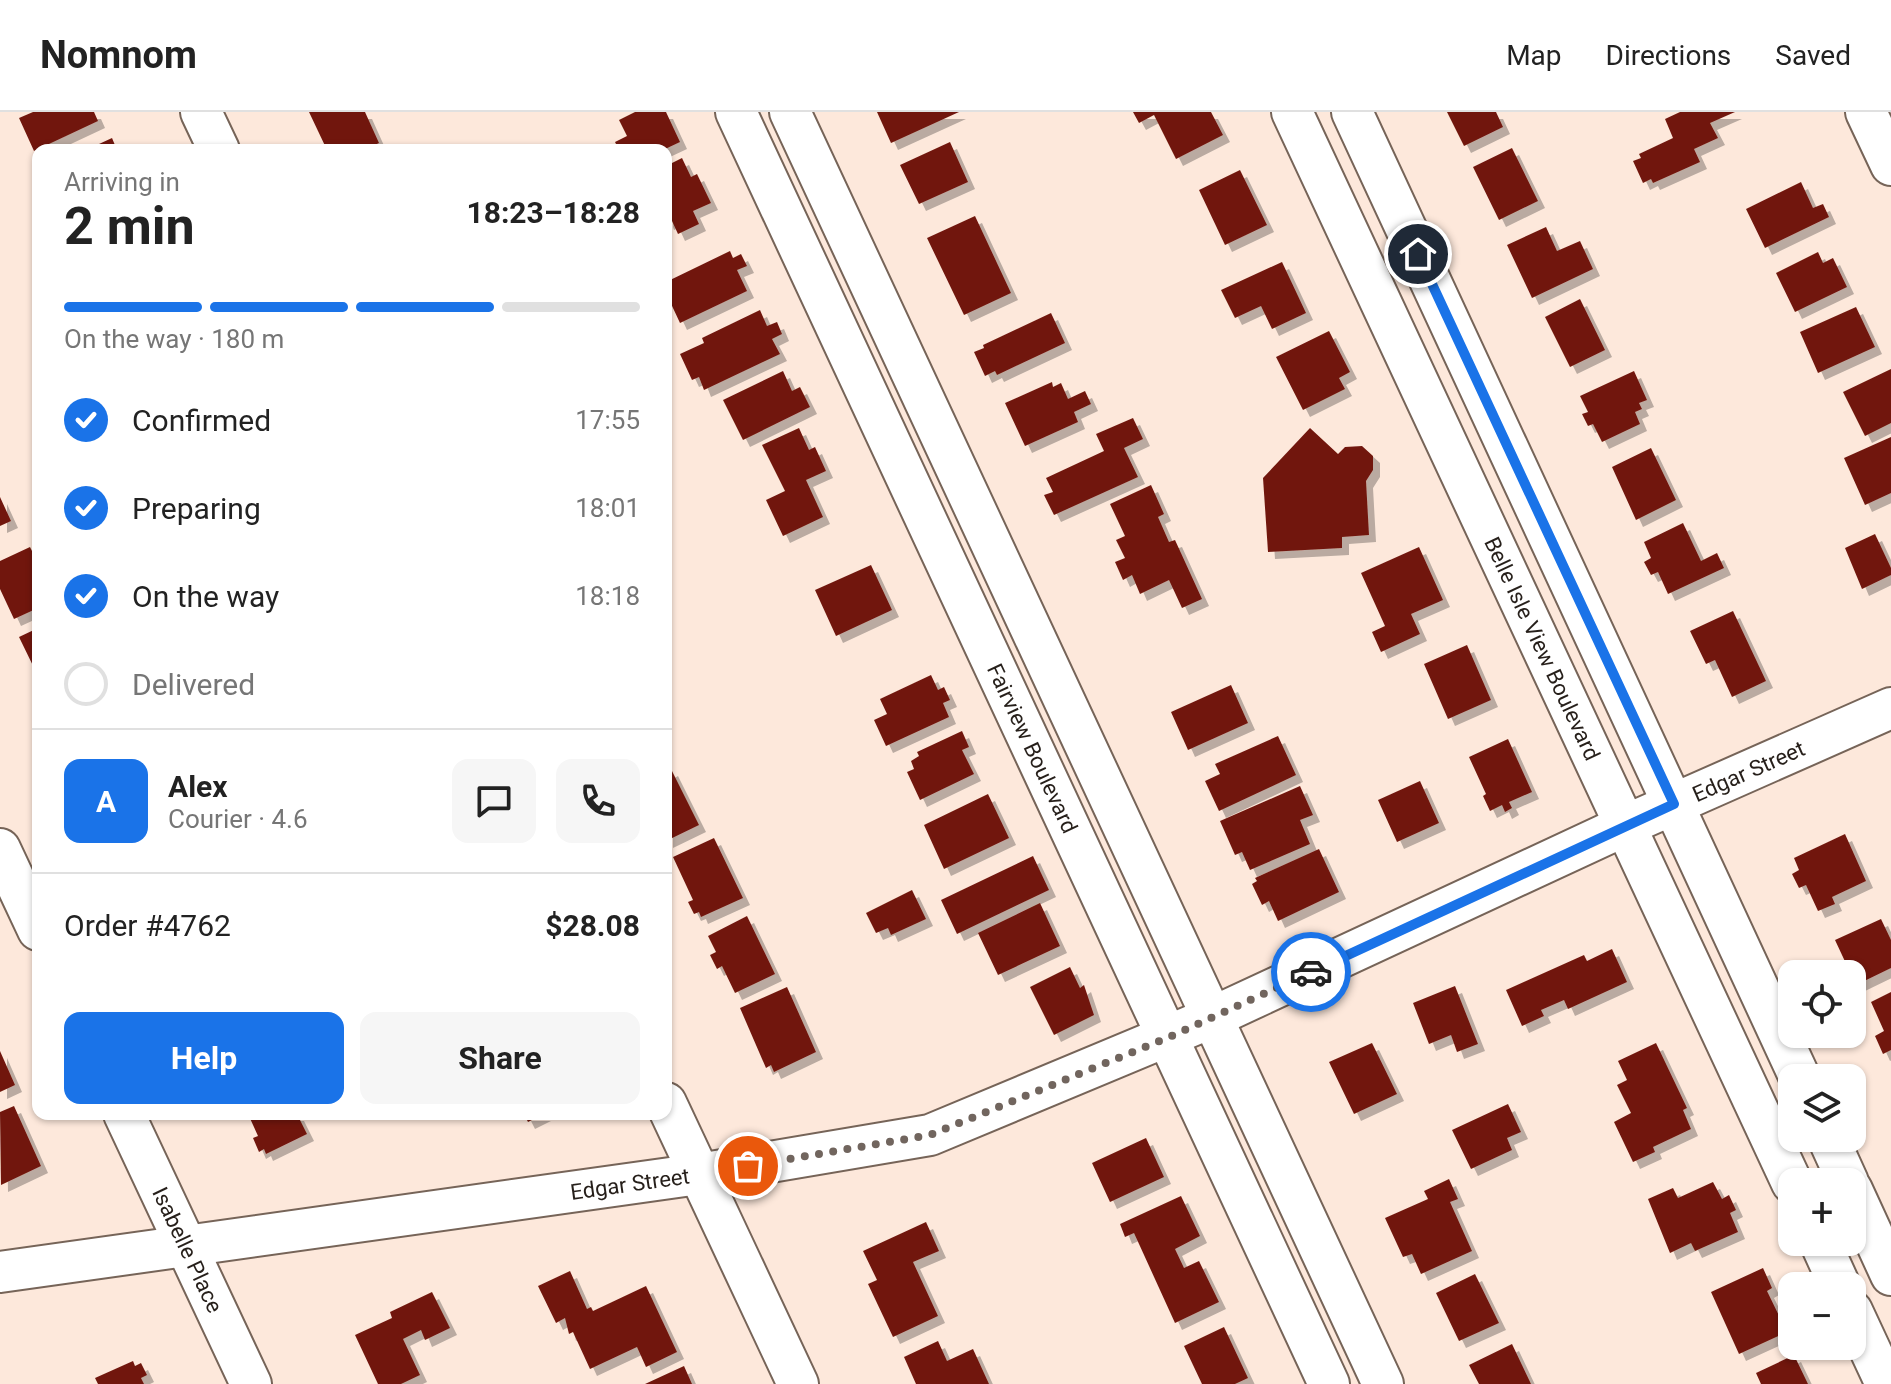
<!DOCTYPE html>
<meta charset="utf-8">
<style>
:root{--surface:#fff;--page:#f6f6f6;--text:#222;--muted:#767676;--line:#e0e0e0;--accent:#1a73e8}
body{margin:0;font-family:Roboto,sans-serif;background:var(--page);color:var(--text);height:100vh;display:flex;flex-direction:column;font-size:30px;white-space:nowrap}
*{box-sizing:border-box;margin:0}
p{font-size:26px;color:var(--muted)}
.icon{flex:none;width:44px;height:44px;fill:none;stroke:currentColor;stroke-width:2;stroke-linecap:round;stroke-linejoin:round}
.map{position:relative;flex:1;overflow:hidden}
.drawer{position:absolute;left:32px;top:32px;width:640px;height:976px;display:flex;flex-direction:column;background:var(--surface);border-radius:16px;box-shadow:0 2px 6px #0004}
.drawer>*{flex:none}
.buttons{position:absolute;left:1778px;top:848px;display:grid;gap:16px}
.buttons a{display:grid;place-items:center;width:88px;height:88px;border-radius:16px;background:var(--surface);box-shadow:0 2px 6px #0004;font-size:40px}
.pin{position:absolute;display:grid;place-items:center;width:68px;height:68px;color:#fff;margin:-34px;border:4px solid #fff;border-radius:50%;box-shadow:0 2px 8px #0007}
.courier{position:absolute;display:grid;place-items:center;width:80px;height:80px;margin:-40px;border:6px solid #1a73e8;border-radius:50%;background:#fff;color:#222;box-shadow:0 2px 10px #0007}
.headline em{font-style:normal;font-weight:700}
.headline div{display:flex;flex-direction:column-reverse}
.headline{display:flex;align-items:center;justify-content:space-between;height:136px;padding:0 32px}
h1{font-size:52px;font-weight:700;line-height:60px}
.bar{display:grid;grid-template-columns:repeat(4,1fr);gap:12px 8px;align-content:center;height:96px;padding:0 32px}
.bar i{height:10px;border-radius:6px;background:var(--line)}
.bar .active{background:var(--accent)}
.bar p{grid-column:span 4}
.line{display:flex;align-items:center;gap:20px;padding:0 32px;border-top:2px solid var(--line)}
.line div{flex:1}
.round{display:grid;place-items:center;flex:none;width:84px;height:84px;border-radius:16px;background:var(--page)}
ol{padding:0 32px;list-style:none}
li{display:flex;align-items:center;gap:24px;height:88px}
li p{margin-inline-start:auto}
li .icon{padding:8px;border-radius:50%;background:var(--accent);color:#fff;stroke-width:4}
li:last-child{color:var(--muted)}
li i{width:44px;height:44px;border:4px solid var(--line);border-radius:50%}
.button{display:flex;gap:16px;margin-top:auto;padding:16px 32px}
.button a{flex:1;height:92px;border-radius:16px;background:var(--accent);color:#fff;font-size:32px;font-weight:700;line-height:92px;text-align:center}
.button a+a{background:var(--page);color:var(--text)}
header{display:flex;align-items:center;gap:48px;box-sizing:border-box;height:112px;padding:0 40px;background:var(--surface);border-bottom:2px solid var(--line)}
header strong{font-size:38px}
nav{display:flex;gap:44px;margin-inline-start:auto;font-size:28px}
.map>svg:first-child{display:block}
</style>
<header>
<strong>Nomnom</strong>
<nav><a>Map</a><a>Directions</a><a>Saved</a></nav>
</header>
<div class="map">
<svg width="1891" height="1272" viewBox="0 0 1891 1272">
<defs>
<filter id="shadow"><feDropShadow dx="7" dy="7" stdDeviation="0" flood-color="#0004"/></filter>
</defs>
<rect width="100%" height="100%" fill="#fde8db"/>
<path fill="#711910" filter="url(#shadow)" d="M 33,0 L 94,0 L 98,9 L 34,39 L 19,6 Z
M 309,0 L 365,0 L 379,31 L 364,38 L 327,38 Z
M 635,0 L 666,0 L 680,30 L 663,38 L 633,38 L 632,35 L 619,38 L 615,30 L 627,24 L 619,8 Z
M 877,0 L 959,0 L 891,31 Z
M 1133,0 L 1211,0 L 1223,23 L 1176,47 L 1154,3 L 1139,11 Z
M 1447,0 L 1496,0 L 1503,15 L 1464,34 Z
M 1680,0 L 1735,0 L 1710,11 L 1718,26 L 1694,37 L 1700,50 L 1653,71 L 1651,67 L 1643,71 L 1633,49 L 1641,46 L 1639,42 L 1673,26 L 1665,7 Z
M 112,26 L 117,38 L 86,38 Z
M 950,30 L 968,70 L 919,92 L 900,53 Z
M 1512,36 L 1538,89 L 1499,108 L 1473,55 Z
M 682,46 L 691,65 L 697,62 L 711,91 L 693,99 L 699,112 L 678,122 L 672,109 L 667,111 L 666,108 L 666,54 Z
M 1240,58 L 1267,113 L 1225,133 L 1199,78 Z
M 1801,70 L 1813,96 L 1823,92 L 1829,105 L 1765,136 L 1746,97 Z
M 975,104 L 1011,181 L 964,203 L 927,126 Z
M 1546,115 L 1557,139 L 1580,129 L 1593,157 L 1532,186 L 1507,133 Z
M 730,139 L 733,146 L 741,142 L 747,154 L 737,158 L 747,179 L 680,211 L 666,181 L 666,170 Z
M 1818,140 L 1823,151 L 1833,146 L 1847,175 L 1795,200 L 1776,161 Z
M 1282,150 L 1306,201 L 1272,217 L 1261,194 L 1235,206 L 1221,178 Z
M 1580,187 L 1605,238 L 1570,255 L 1545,205 Z
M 1856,195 L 1875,235 L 1818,261 L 1800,220 Z
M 760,198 L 767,214 L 777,210 L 782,222 L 772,227 L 780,242 L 704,278 L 699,265 L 692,268 L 680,242 L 704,231 L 702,226 Z
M 1051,201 L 1065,231 L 997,263 L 995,259 L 985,264 L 974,240 L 984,236 L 983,233 Z
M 1329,219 L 1350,260 L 1339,266 L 1345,277 L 1303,298 L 1276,245 Z
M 1891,257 L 1891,311 L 1865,324 L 1843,280 Z
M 783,259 L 792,279 L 800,275 L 810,295 L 743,328 L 723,288 Z
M 1634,259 L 1647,288 L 1639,291 L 1642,297 L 1635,300 L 1640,312 L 1602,330 L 1593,312 L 1588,314 L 1582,302 L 1588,300 L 1580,284 Z
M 1052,270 L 1053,275 L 1061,271 L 1068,287 L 1085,279 L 1091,292 L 1074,300 L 1078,310 L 1025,334 L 1005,291 Z
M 1133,306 L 1143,327 L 1124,336 L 1138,365 L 1054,403 L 1044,383 L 1053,380 L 1046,366 L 1104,339 L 1096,322 Z
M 799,316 L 809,338 L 815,335 L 826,359 L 806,368 L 823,405 L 783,424 L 766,388 L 785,379 L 762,333 Z
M 1310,316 L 1338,342 L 1345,335 L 1362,334 L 1373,344 L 1373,358 L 1366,369 L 1369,423 L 1342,425 L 1342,436 L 1268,440 L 1263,366 Z
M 1891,325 L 1891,381 L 1865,393 L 1844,346 Z
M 1651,336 L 1676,388 L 1636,408 L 1612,355 Z
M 1151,373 L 1164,402 L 1158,405 L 1169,430 L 1175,428 L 1202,487 L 1182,496 L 1169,468 L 1140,482 L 1132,463 L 1123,468 L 1115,450 L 1125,446 L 1116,428 L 1125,424 L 1110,392 Z
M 0,385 L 11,409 L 0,414 Z
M 1683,411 L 1701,449 L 1717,441 L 1724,456 L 1668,482 L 1658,460 L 1651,463 L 1644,450 L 1651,446 L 1644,430 Z
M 1875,422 L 1891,456 L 1891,463 L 1862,477 L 1845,436 Z
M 30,435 L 38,451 L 38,496 L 14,507 L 0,477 L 0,449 Z
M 1419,435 L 1443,488 L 1411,502 L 1420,522 L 1381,540 L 1372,520 L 1385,514 L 1361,461 Z
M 871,453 L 892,498 L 836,524 L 815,478 Z
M 1733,499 L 1766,569 L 1732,585 L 1715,548 L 1706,552 L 1690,519 Z
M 38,516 L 38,564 L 19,525 Z
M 1467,533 L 1491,588 L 1448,607 L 1424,552 Z
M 931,563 L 938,578 L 944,575 L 950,588 L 943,591 L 949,605 L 886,634 L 874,608 L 887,602 L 880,587 Z
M 1231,573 L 1248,611 L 1188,638 L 1171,600 Z
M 962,619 L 969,635 L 962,638 L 974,662 L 920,688 L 907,660 L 914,657 L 911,649 L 919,644 L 917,640 Z
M 1278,624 L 1296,663 L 1219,699 L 1205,669 L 1220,662 L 1215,652 Z
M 1508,627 L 1532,680 L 1509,690 L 1512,696 L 1505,700 L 1502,693 L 1490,699 L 1483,684 L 1486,682 L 1469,645 Z
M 671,657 L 699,713 L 666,729 L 666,660 Z
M 1420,669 L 1439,711 L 1397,730 L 1378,688 Z
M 1300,674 L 1313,703 L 1300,708 L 1310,732 L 1250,758 L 1242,740 L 1235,743 L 1220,709 Z
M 988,682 L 1009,726 L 944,757 L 924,713 Z
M 1845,722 L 1866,769 L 1832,785 L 1835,792 L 1818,799 L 1806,773 L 1799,776 L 1792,762 L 1799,758 L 1794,746 Z
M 714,726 L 743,786 L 701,805 L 699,800 L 694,802 L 688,790 L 693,788 L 673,745 Z
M 1319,737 L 1339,780 L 1278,809 L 1269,789 L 1262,793 L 1252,772 L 1257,769 L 1255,766 Z
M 1033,744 L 1049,778 L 957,822 L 941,788 Z
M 912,778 L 926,807 L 891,823 L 888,816 L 876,821 L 866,801 Z
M 1040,791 L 1060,834 L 998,863 L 978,821 Z
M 747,804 L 775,862 L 735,881 L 722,854 L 717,857 L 710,843 L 716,840 L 708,824 Z
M 1881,807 L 1891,828 L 1891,856 L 1856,873 L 1835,828 Z
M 1612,837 L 1627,870 L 1568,897 L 1564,888 L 1541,898 L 1544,904 L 1522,914 L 1506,878 L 1584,843 L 1587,849 Z
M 1070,855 L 1080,876 L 1084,873 L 1094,903 L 1054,923 L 1030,875 Z
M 1455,874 L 1478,932 L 1457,940 L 1451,923 L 1429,932 L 1413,891 Z
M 787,875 L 816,940 L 774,960 L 771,953 L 766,956 L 740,896 Z
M 1891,880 L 1891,938 L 1883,942 L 1875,924 L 1884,919 L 1871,890 Z
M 1372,931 L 1397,982 L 1354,1002 L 1329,950 Z
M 1656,931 L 1687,996 L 1683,998 L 1691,1017 L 1653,1035 L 1655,1040 L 1633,1050 L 1614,1010 L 1631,1001 L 1617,973 L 1627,968 L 1618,949 Z
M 0,939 L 15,973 L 0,980 Z
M 1508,992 L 1521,1020 L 1507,1026 L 1512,1038 L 1471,1057 L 1452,1018 Z
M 14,994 L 41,1054 L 1,1073 L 0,1000 Z
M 248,1002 L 297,1002 L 307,1022 L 266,1042 L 264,1037 L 259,1040 L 253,1026 L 258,1024 Z
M 524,1002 L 544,1002 L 528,1010 Z
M 1146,1026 L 1164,1065 L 1110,1090 L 1092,1051 Z
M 1449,1067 L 1458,1087 L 1450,1090 L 1472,1139 L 1421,1162 L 1412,1142 L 1403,1145 L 1385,1106 L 1428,1087 L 1424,1079 Z
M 1713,1070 L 1722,1087 L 1729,1083 L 1736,1098 L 1730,1101 L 1738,1120 L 1695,1139 L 1691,1131 L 1670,1141 L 1648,1087 L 1673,1076 L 1678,1086 Z
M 1181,1084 L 1200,1124 L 1175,1137 L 1184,1156 L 1199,1149 L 1219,1190 L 1175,1211 L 1134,1121 L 1125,1125 L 1120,1112 Z
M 926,1110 L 939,1139 L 913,1150 L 938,1204 L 893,1225 L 868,1172 L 877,1168 L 863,1139 Z
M 1763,1156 L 1772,1176 L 1767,1179 L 1787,1220 L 1739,1242 L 1711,1180 Z
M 570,1159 L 587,1197 L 591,1195 L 593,1199 L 646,1174 L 677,1240 L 646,1255 L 637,1235 L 590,1257 L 573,1220 L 569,1222 L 565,1206 L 556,1211 L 538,1174 Z
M 1475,1162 L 1499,1211 L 1459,1229 L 1436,1181 Z
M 432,1180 L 450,1216 L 425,1228 L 421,1218 L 403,1227 L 420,1263 L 401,1272 L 378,1272 L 355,1223 L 392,1206 L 390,1200 Z
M 1224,1215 L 1248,1266 L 1235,1272 L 1202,1272 L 1184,1234 Z
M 938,1229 L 947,1249 L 973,1237 L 989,1272 L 916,1272 L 904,1245 Z
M 1512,1232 L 1531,1272 L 1479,1272 L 1469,1253 Z
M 1794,1243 L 1808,1272 L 1761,1272 L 1756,1261 Z
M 133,1249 L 135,1254 L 141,1251 L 147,1263 L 141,1266 L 144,1272 L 98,1272 L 95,1266 Z
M 684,1254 L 692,1272 L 645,1272 Z"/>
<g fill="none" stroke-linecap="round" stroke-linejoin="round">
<g stroke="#766458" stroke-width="44">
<g id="minor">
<path d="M 201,0 L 219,38"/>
<path id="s1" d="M 736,0 L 1329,1272"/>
<path d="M 790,0 L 1383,1272"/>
<path id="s2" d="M 1292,0 L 1792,1071"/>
<path d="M 1352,0 L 1800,966"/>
<path d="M 1866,0 L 1891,53"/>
<path d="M 0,737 L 38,818"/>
<path d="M 666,991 L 798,1272"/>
<path id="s3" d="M 124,1002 L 251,1272"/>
<path d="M 1828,1026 L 1848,1070"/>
<path d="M 1852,1078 L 1891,1163"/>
<path d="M 1820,1130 L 1840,1174"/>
<path id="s4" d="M 0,1160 L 699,1062 L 930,1023 L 1213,905 L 1624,714 L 1891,596"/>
<path d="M 1852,1199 L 1886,1272"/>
</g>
</g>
<use href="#minor" stroke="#fff" stroke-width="40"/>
</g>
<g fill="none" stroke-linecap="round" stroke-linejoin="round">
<path stroke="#71655e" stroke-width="8" stroke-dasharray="0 14.4" d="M 748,1054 L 930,1023 L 1167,926 L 1311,860"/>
<path stroke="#1a73e8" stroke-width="10" d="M 1311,860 L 1674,692 L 1418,142"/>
</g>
<g text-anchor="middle" stroke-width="8" stroke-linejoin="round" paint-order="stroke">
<g font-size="22" fill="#261f1a" stroke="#fff">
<text dy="8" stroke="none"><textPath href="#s2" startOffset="592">Belle Isle View Boulevard</textPath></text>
<text dy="8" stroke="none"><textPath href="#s1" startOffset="702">Fairview Boulevard</textPath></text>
<text dy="8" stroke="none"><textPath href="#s4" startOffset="1836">Edgar Street</textPath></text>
<text dy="8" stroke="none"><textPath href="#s4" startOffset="636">Edgar Street</textPath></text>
<text dy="8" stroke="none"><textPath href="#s3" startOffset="150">Isabelle Place</textPath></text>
</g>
</g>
</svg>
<div class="buttons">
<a><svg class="icon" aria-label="locate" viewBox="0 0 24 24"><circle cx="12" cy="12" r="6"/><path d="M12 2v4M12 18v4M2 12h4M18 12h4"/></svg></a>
<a><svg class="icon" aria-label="layers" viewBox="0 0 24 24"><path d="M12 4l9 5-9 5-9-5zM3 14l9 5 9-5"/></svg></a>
<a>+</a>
<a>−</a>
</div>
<div class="pin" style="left:748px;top:1054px;background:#ea580c"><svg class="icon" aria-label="bag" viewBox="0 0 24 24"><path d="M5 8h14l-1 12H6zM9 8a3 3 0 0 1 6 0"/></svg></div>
<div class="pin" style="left:1418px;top:142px;background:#1f2937"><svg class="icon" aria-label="home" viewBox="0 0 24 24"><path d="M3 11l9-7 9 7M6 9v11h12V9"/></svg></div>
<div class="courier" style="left:1311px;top:860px"><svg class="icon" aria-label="car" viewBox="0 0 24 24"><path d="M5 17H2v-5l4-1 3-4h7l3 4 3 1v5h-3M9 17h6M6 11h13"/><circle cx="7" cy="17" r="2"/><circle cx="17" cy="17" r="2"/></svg></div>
<section class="drawer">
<div class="headline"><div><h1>2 min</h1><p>Arriving in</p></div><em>18:23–18:28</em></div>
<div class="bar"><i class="active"></i><i class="active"></i><i class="active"></i><i></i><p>On the way · 180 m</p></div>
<ol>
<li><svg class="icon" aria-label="check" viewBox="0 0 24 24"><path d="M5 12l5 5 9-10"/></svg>Confirmed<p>17:55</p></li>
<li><svg class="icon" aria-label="check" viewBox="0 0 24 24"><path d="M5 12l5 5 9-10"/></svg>Preparing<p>18:01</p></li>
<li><svg class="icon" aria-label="check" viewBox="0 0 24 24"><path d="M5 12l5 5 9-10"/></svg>On the way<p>18:18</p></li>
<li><i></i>Delivered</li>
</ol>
<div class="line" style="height:144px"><b class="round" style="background:var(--accent);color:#fff">A</b><div><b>Alex</b><p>Courier · 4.6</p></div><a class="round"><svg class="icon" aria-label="chat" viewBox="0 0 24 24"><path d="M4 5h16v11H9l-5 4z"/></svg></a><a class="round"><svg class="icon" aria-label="phone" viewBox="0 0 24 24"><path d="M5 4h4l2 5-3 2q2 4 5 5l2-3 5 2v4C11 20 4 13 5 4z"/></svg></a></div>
<div class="line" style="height:104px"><div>Order #4762</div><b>$28.08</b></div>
<div class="button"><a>Help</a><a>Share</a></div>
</section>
</div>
